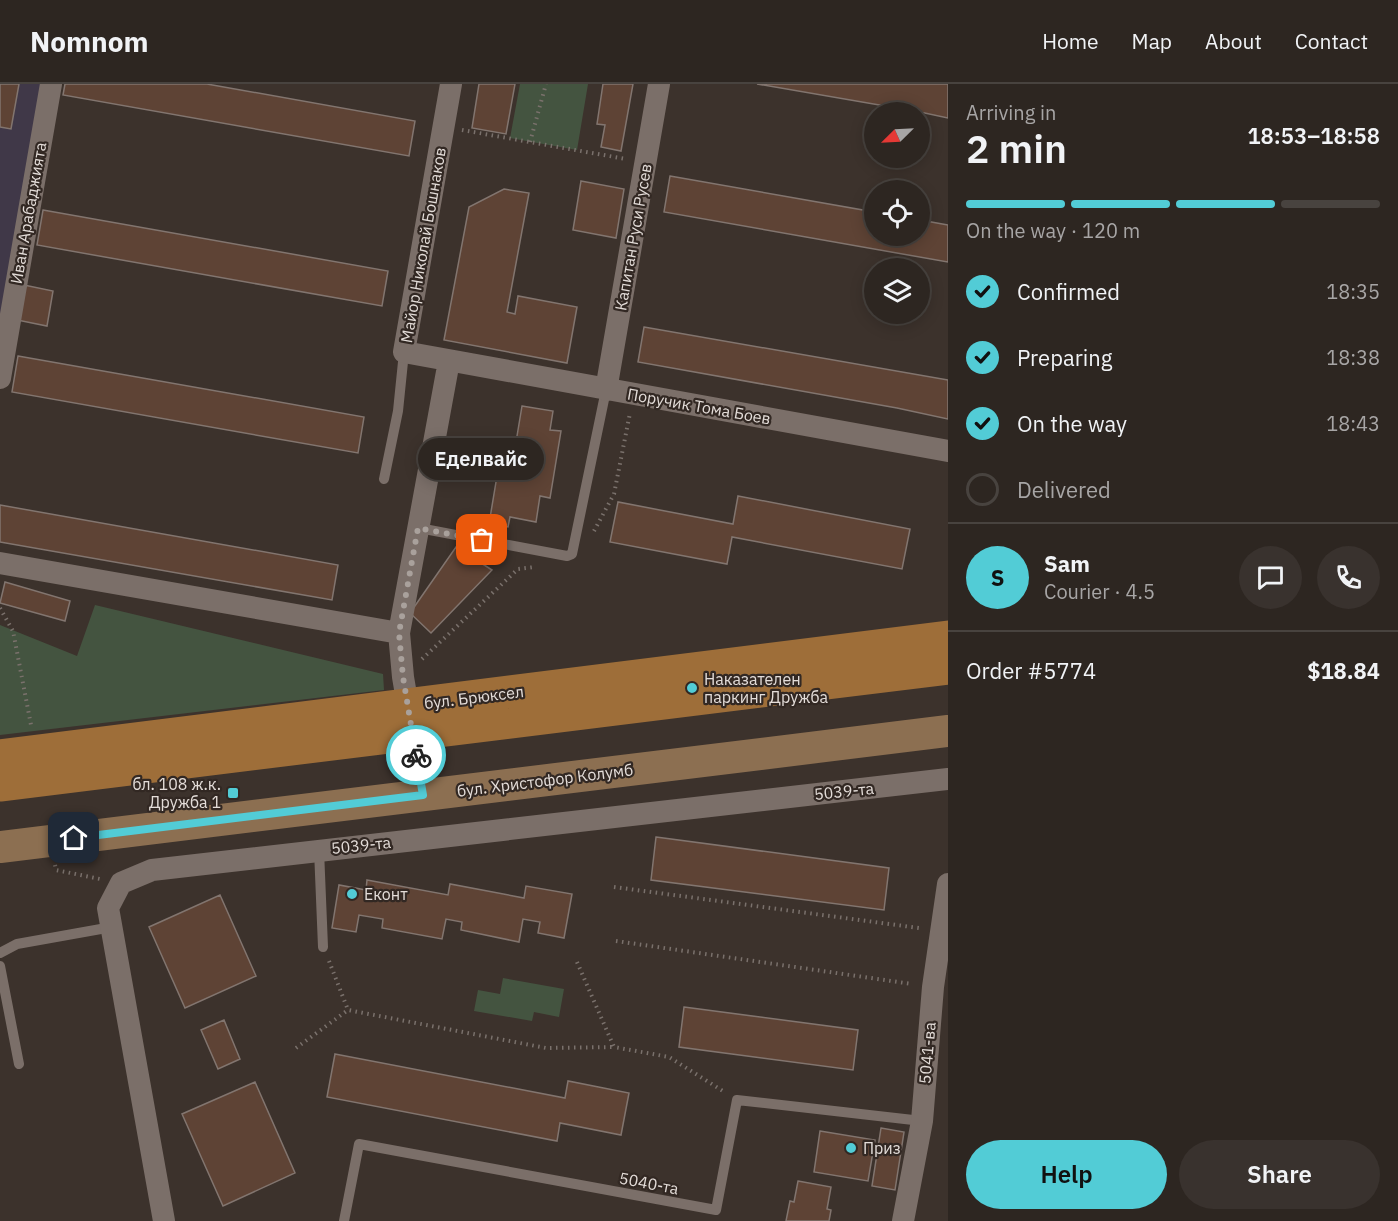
<!DOCTYPE html>
<meta charset="utf-8">
<style>
:root{--surface:#2d2621;--page:#39322e;--text:#f1f3f6;--muted:#a7a5a5;--line:#48433f;--accent:#52ccd6}
body{margin:0;font-family:"IBM Plex Sans",sans-serif;background:var(--page);color:var(--text);height:100vh;display:flex;flex-direction:column;font-size:22px;white-space:nowrap}
*{box-sizing:border-box;margin:0}
p{font-size:20px;color:var(--muted)}
.icon{flex:none;width:33px;height:33px;fill:none;stroke:currentColor;stroke-width:2;stroke-linecap:round;stroke-linejoin:round}
.map{position:relative;flex:1;overflow:hidden}
.sheet{display:flex;flex-direction:column;background:var(--surface);width:450px}
.sheet>*{flex:none}
.needle{width:39px;rotate:246deg}
.tools{position:absolute;left:864px;top:18px;display:grid;gap:12px}
.tools a{display:grid;place-items:center;width:66px;height:66px;border-radius:50%;background:var(--surface);box-shadow:0 3px 15px #0003,0 0 0 2px var(--line);font-size:30px}
.pin{position:absolute;display:grid;place-items:center;width:51px;height:51px;color:#fff;margin:-26px;border-radius:12px;box-shadow:0 3px 9px #0006}
.courier{position:absolute;display:grid;place-items:center;width:60px;height:60px;margin:-30px;border:4px solid #52ccd6;border-radius:50%;background:#fff;color:#222;box-shadow:0 2px 8px #0007}
.bubble{position:absolute;height:42px;border-radius:21px;background:var(--surface);box-shadow:0 3px 15px #0003,0 0 0 2px var(--line);font-size:20px;font-weight:600;line-height:42px;text-align:center}
.headline em{font-style:normal;font-weight:600}
.headline div{display:flex;flex-direction:column-reverse}
.headline{display:flex;align-items:center;justify-content:space-between;height:102px;padding:0 18px}
h1{font-size:39px;font-weight:600;line-height:45px}
.bar{display:grid;grid-template-columns:repeat(4,1fr);gap:9px 6px;align-content:center;height:72px;padding:0 18px}
.bar i{height:8px;border-radius:4px;background:var(--line)}
.bar .active{background:var(--accent)}
.bar p{grid-column:span 4}
.line{display:flex;align-items:center;gap:15px;padding:0 18px;border-top:2px solid var(--line)}
.line div{flex:1}
.round{display:grid;place-items:center;flex:none;width:63px;height:63px;border-radius:32px;background:var(--page)}
ol{padding:0 18px;list-style:none}
li{display:flex;align-items:center;gap:18px;height:66px}
li p{margin-inline-start:auto}
li .icon{padding:6px;border-radius:50%;background:var(--accent);color:#111;stroke-width:4}
li:last-child{color:var(--muted)}
li i{width:33px;height:33px;border:3px solid var(--line);border-radius:50%}
.cta{display:flex;gap:12px;margin-top:auto;padding:12px 18px}
.cta a{flex:1;height:69px;border-radius:36px;background:var(--accent);color:#111;font-size:24px;font-weight:600;line-height:69px;text-align:center}
.cta a+a{background:var(--page);color:var(--text)}
header{display:flex;align-items:center;gap:36px;box-sizing:border-box;height:84px;padding:0 30px;background:var(--surface);border-bottom:2px solid var(--line)}
header strong{font-size:28px}
nav{display:flex;gap:33px;margin-inline-start:auto;font-size:21px}
main{display:flex;flex:1;min-height:0}
.map>svg:first-child{display:block}
</style>
<header>
<strong>Nomnom</strong>
<nav><a>Home</a><a>Map</a><a>About</a><a>Contact</a></nav>
</header>
<main>
<div class="map">
<svg width="948" height="1137" viewBox="0 0 948 1137">
<rect width="100%" height="100%" fill="#3c322c"/>
<path fill="#403848" d="M 0,0 L 51,0 L 0,275 Z"/>
<path fill="#445440" d="M 520,0 L 588,0 L 577,66 L 510,54 Z
M 95,521 L 383,590 L 384,606 L 0,651 L 0,541 L 77,572 Z
M 503,894 L 564,905 L 559,933 L 534,928 L 532,937 L 474,927 L 478,906 L 500,910 Z"/>
<path fill="#5e4335" stroke="#82756f" stroke-width="1.5" d="M 0,0 L 19,0 L 11,45 L 0,43 Z
M 65,0 L 207,0 L 415,37 L 409,72 L 63,11 Z
M 479,0 L 515,0 L 506,50 L 472,44 Z
M 603,0 L 633,0 L 621,67 L 601,63 L 605,41 L 597,40 Z
M 757,0 L 948,0 L 948,34 L 920,28 Z
M 670,92 L 874,128 L 874,152 L 920,152 L 920,136 L 948,141 L 948,178 L 664,128 Z
M 581,97 L 624,105 L 616,154 L 573,146 Z
M 504,105 L 529,109 L 507,228 L 515,230 L 518,212 L 577,223 L 567,279 L 444,256 L 469,123 Z
M 43,126 L 388,187 L 382,222 L 37,161 Z
M 24,201 L 53,207 L 47,242 L 17,236 Z
M 644,243 L 948,296 L 948,335 L 897,324 L 638,278 Z
M 18,272 L 364,333 L 358,369 L 12,308 Z
M 522,322 L 553,327 L 550,346 L 561,347 L 550,414 L 540,412 L 536,438 L 510,433 L 508,443 L 489,440 L 498,386 L 511,388 Z
M 738,412 L 910,445 L 902,485 L 732,453 L 727,480 L 610,458 L 618,418 L 733,440 Z
M 0,421 L 338,481 L 332,516 L 0,458 Z
M 456,463 L 492,486 L 431,549 L 410,529 Z
M 5,498 L 70,517 L 65,537 L 0,519 Z
M 656,753 L 889,784 L 884,826 L 651,796 Z
M 367,796 L 448,811 L 450,800 L 524,814 L 526,802 L 572,810 L 564,854 L 538,849 L 540,838 L 523,835 L 519,858 L 461,846 L 462,838 L 446,835 L 442,855 L 382,844 L 383,835 L 359,831 L 356,848 L 332,844 L 339,801 L 366,806 Z
M 220,811 L 256,892 L 185,924 L 149,843 Z
M 684,923 L 858,946 L 853,986 L 679,963 Z
M 224,936 L 240,975 L 218,985 L 201,946 Z
M 335,970 L 565,1014 L 568,997 L 629,1009 L 621,1051 L 560,1039 L 557,1057 L 327,1013 Z
M 255,998 L 295,1089 L 223,1122 L 182,1030 Z
M 881,1044 L 904,1048 L 895,1106 L 872,1102 Z
M 820,1047 L 875,1056 L 868,1097 L 814,1088 Z
M 798,1097 L 831,1103 L 827,1125 L 831,1126 L 829,1137 L 786,1137 L 790,1117 L 794,1118 Z"/>
<g fill="none" stroke-linecap="round" stroke-linejoin="round">
<path stroke="#7a716c" stroke-width="4" stroke-dasharray="1.5 4.5" stroke-linecap="butt" d="M 462,46 L 626,75
M 530,58 L 546,0
M 594,447 L 614,410 L 630,329
M 0,524 L 13,547 L 31,641
M 422,575 L 518,485 L 535,483
M 55,781 L 56,786 L 100,795
M 614,803 L 919,844
M 616,857 L 912,900
M 329,877 L 348,926
M 577,878 L 614,963 L 669,973 L 726,1009
M 296,964 L 348,926 L 546,964 L 614,963"/>
<path stroke="#7b6f69" stroke-width="10" d="M 384,395 L 398,327 L 404,268
M 419,444 L 567,472 L 572,470 L 606,306
M 319,766 L 323,863
M 0,869 L 17,860 L 112,843
M 0,882 L 19,980
M 344,1137 L 359,1060 L 716,1126 L 737,1016 L 922,1037"/>
<path stroke="#7b6f69" stroke-width="22" d="M 451,0 L 404,268 L 948,367
M 0,294 L 51,0
M 606,306 L 659,0
M 0,479 L 399,549
M 423,711 L 403,593 L 399,549 L 449,277
M 164,1137 L 108,824 L 121,799 L 152,786 L 948,695
M 903,1137 L 922,1037 L 933,903 L 948,800"/>
<path stroke="#8c6f51" stroke-width="32" d="M 0,763 L 948,647"/>
<path stroke="#9e6e39" stroke-width="33" d="M 0,672 L 948,553
M 0,701 L 948,584"/>
</g>
<g fill="none" stroke-linecap="round" stroke-linejoin="round">
<path stroke="#a9a19c" stroke-width="6" stroke-dasharray="0 10.8" d="M 416,671 L 403,593 L 399,549 L 418,444 L 482,456"/>
<path stroke="#52ccd6" stroke-width="8" d="M 74,754 L 423,711 L 416,671"/>
</g>
<g fill="#52ccd6" stroke="#322823" stroke-width="2">
<circle cx="692" cy="604" r="6"/>
<rect x="227" y="703" width="12" height="12" rx="3"/>
<circle cx="352" cy="810" r="6"/>
<circle cx="851" cy="1064" r="6"/>
</g>
<g text-anchor="middle" stroke-width="4.5" stroke-linejoin="round" paint-order="stroke">
<g font-size="16" fill="#e4ddd9" stroke="#322823">
<text transform="translate(28 129) rotate(-80)" y="6">Иван Арабаджията</text>
<text transform="translate(633 153) rotate(-80)" y="6">Капитан Руси Русев</text>
<text transform="translate(423 161) rotate(-80)" y="6">Майор Николай Бошнаков</text>
<text transform="translate(699 322) rotate(10)" y="6">Поручик Тома Боев</text>
<text transform="translate(474 613) rotate(-7)" y="6">бул. Брюксел</text>
<text transform="translate(545 696) rotate(-7)" y="6">бул. Христофор Колумб</text>
<text transform="translate(844 707) rotate(-6)" y="6">5039-та</text>
<text transform="translate(361 761) rotate(-6)" y="6">5039-та</text>
<text transform="translate(927 969) rotate(-85)" y="6">5041-ва</text>
<text transform="translate(649 1099) rotate(11)" y="6">5040-та</text>
</g>
<g font-size="16" fill="#e4ddd9" stroke="#322823" text-anchor="start">
<text x="704" y="601">Наказателен<tspan x="704" dy="18">паркинг Дружба</tspan></text>
<text x="221" y="706" text-anchor="end">бл. 108 ж.к.<tspan x="221" dy="18">Дружба 1</tspan></text>
<text x="364" y="816">Еконт</text>
<text x="863" y="1070">Приз</text>
</g>
</g>
</svg>
<div class="tools">
<a><svg class="needle" viewBox="-14 -14 28 28"><path d="M0-13l5 13h-10z" fill="#e53935"/><path d="M0 13l5-13h-10z" fill="#a7a5a5"/></svg></a>
<a><svg class="icon" aria-label="locate" viewBox="0 0 24 24"><circle cx="12" cy="12" r="6"/><path d="M12 2v4M12 18v4M2 12h4M18 12h4"/></svg></a>
<a><svg class="icon" aria-label="layers" viewBox="0 0 24 24"><path d="M12 4l9 5-9 5-9-5zM3 14l9 5 9-5"/></svg></a>
</div>
<div class="pin" style="left:482px;top:456px;background:#ea580c"><svg class="icon" aria-label="bag" viewBox="0 0 24 24"><path d="M5 8h14l-1 12H6zM9 8a3 3 0 0 1 6 0"/></svg></div>
<div class="pin" style="left:74px;top:754px;background:#1f2937"><svg class="icon" aria-label="home" viewBox="0 0 24 24"><path d="M3 11l9-7 9 7M6 9v11h12V9"/></svg></div>
<div class="courier" style="left:416px;top:671px"><svg class="icon" aria-label="bike" viewBox="0 0 24 24"><circle cx="6" cy="16" r="4"/><circle cx="18" cy="16" r="4"/><path d="M6 16l4-8h5l3 8M10 8l3 8H6M13 5h3"/></svg></div>
<div class="bubble" style="left:418px;top:354px;width:126px">Еделвайс</div>
</div>
<section class="sheet">
<div class="headline"><div><h1>2 min</h1><p>Arriving in</p></div><em>18:53–18:58</em></div>
<div class="bar"><i class="active"></i><i class="active"></i><i class="active"></i><i></i><p>On the way · 120 m</p></div>
<ol>
<li><svg class="icon" aria-label="check" viewBox="0 0 24 24"><path d="M5 12l5 5 9-10"/></svg>Confirmed<p>18:35</p></li>
<li><svg class="icon" aria-label="check" viewBox="0 0 24 24"><path d="M5 12l5 5 9-10"/></svg>Preparing<p>18:38</p></li>
<li><svg class="icon" aria-label="check" viewBox="0 0 24 24"><path d="M5 12l5 5 9-10"/></svg>On the way<p>18:43</p></li>
<li><i></i>Delivered</li>
</ol>
<div class="line" style="height:108px"><b class="round" style="background:var(--accent);color:#111">S</b><div><b>Sam</b><p>Courier · 4.5</p></div><a class="round"><svg class="icon" aria-label="chat" viewBox="0 0 24 24"><path d="M4 5h16v11H9l-5 4z"/></svg></a><a class="round"><svg class="icon" aria-label="phone" viewBox="0 0 24 24"><path d="M5 4h4l2 5-3 2q2 4 5 5l2-3 5 2v4C11 20 4 13 5 4z"/></svg></a></div>
<div class="line" style="height:78px"><div>Order #5774</div><b>$18.84</b></div>
<div class="cta"><a>Help</a><a>Share</a></div>
</section>
</main>
